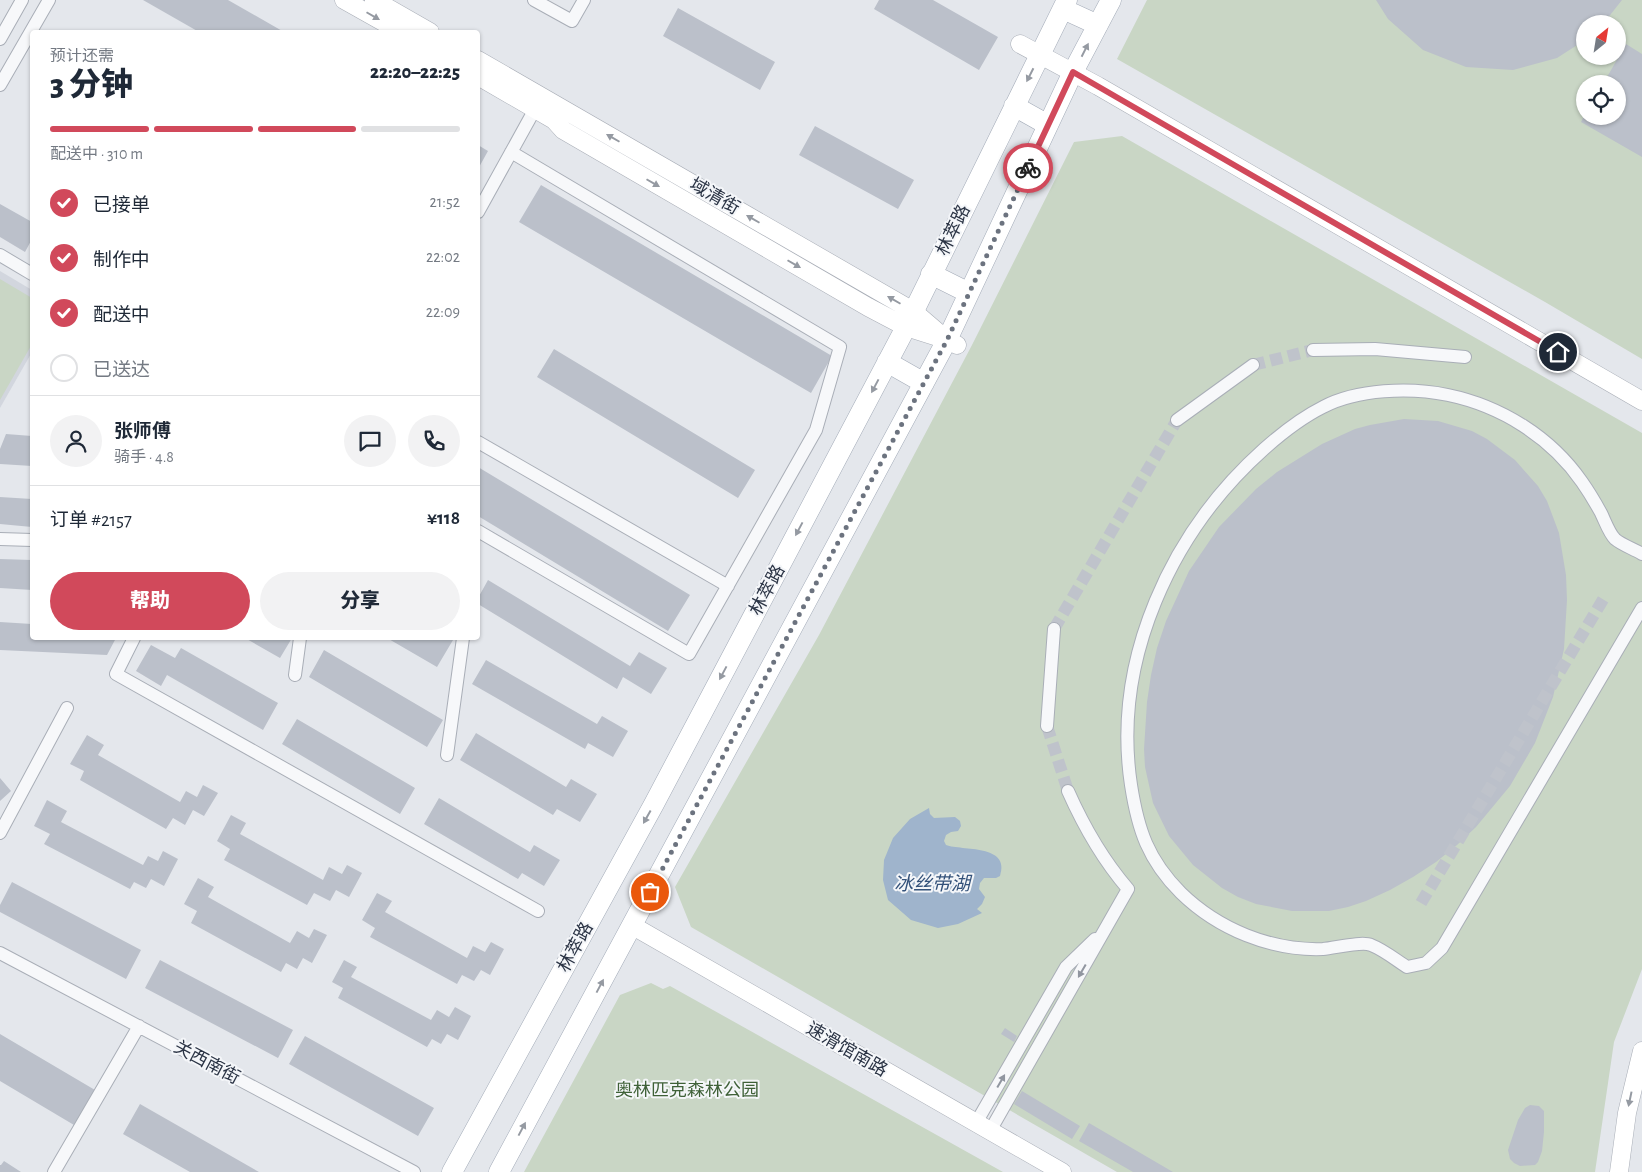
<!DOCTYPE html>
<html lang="zh">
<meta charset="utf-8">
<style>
:root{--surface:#fff;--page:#f2f2f3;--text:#1f2937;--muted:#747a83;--line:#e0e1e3;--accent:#d1495b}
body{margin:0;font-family:"Alegreya Sans","Noto Sans SC",sans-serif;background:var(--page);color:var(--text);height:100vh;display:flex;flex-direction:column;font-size:19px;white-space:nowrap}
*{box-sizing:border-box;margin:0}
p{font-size:16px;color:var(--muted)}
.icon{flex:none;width:28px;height:28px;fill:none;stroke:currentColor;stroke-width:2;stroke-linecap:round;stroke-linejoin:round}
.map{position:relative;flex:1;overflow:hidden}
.details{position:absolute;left:30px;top:30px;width:450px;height:610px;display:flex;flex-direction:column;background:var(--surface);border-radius:5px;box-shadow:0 1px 4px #0004}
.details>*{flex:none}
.needle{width:32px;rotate:30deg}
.buttons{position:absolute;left:1576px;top:15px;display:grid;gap:10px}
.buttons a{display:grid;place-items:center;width:50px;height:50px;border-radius:50%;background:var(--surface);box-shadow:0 1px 4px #0004;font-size:25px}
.pin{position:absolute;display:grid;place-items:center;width:42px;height:42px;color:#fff;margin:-21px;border:2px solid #fff;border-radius:50%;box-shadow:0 1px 5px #0007}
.courier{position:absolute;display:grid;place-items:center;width:50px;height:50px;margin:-25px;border:4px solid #d1495b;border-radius:50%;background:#fff;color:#222;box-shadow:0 1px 6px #0007}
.head em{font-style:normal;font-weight:800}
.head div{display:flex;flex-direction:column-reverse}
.head{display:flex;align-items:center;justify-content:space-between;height:85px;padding:0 20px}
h1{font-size:32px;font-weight:800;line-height:38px}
.bar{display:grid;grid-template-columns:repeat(4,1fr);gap:8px 5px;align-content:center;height:60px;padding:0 20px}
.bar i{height:6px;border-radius:4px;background:var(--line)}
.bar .selected{background:var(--accent)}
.bar p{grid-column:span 4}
.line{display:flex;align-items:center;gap:12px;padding:0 20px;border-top:1px solid var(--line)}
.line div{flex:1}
.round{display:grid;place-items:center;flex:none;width:52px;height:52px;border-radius:26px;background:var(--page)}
ol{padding:0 20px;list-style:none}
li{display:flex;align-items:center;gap:15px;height:55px}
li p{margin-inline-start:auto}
li .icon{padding:5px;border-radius:50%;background:var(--accent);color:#fff;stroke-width:4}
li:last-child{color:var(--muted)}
li i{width:28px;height:28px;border:2px solid var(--line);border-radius:50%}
.cta{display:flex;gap:10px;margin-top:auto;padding:10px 20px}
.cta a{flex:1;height:58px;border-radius:30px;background:var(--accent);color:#fff;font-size:20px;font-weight:800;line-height:58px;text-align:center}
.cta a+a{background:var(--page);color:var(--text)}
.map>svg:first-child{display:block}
</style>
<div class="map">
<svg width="1642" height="1172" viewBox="0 0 1642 1172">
<rect width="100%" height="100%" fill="#e4e7ec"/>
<path fill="#d2d6de" d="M 0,271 L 32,290 L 32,352 L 0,408 Z"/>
<path fill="#c9d6c5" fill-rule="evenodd" d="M 1147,0 L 1642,0 L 1642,359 L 1545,302 L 1117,59 ZM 1585,24 L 1618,24 L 1618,56 L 1585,56 ZM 1585,84 L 1618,84 L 1618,116 L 1585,116 Z
M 1122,136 L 1642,433 L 1642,969 L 1614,1042 L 1595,1172 L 1117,1172 L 691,927 L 675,887 L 819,635 L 972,345 L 1074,142 Z
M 0,279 L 32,298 L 32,344 L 0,400 Z
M 651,983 L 663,989 L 670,986 L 1003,1172 L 524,1172 L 620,995 Z"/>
<path fill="#9fb4cc" d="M 929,808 L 930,814 L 934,818 L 955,817 L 960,821 L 961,826 L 958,831 L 951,832 L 946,835 L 944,841 L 946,845 C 962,851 1011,844 1000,876 L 996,878 L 984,878 L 980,883 L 979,889 L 985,897 L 982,904 L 977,909 L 982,913 L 958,924 L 938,928 L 911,920 L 888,900 L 883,880 L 884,860 L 893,838 L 910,819 Z"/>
<path fill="#bbc0ca" d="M 143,0 L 228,0 L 284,32 L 199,32 Z
M 879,0 L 933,0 L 998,37 L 979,70 L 874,9 Z
M 1376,0 L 1622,0 L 1603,24 L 1585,24 L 1585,40 L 1557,58 L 1513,70 L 1466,67 L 1423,50 L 1388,19 Z
M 678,8 L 775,62 L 760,90 L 663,36 Z
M 1626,44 L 1642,54 L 1642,157 L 1581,122 L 1584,116 L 1618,116 L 1618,84 L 1603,84 Z
M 815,126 L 914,180 L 898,209 L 799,155 Z
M 478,145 L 488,151 L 478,169 Z
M 541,185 L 832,356 L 811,393 L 519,222 Z
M 0,204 L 32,222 L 32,239 L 25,252 L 0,237 Z
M 554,349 L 755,470 L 738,498 L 537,377 Z
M 1404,419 L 1438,421 L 1472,431 L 1487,439 L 1515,460 L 1538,486 L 1547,501 L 1559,533 L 1566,575 L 1567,600 L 1564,649 L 1553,697 L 1535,743 L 1510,786 L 1476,827 L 1457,845 L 1436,862 L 1413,877 L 1390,890 L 1366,901 L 1348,907 L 1329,911 L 1292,911 L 1256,904 L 1238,897 L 1222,888 L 1193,865 L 1169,836 L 1153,803 L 1145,767 L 1144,749 L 1147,702 L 1151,675 L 1157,648 L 1166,621 L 1189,571 L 1219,527 L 1256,489 L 1277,472 L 1322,444 L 1355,429 L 1370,425 Z
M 6,434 L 32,436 L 32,466 L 0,464 L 0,449 Z
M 478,467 L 690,595 L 668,631 L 478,516 Z
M 0,497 L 32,499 L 32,527 L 0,524 Z
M 0,559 L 32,560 L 32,590 L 0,588 Z
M 488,580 L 630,666 L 639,652 L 667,668 L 651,694 L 623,677 L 617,689 L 478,604 L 478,598 Z
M 0,622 L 32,624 L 32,638 L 116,638 L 107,655 L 0,650 Z
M 245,638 L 292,638 L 280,658 Z
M 387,638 L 448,638 L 453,640 L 437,667 Z
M 151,645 L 175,658 L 181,648 L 278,703 L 263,730 L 167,675 L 161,686 L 136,671 Z
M 324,650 L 443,720 L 427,747 L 309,677 Z
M 486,660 L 597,724 L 602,716 L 628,731 L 613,757 L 588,743 L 585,749 L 472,684 Z
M 297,719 L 415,788 L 400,814 L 282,744 Z
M 476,733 L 566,787 L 571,779 L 597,794 L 580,822 L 557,809 L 553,815 L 460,760 Z
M 87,735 L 104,745 L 98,755 L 180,802 L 186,791 L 197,797 L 203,785 L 218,793 L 204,816 L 193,810 L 185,825 L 173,818 L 166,829 L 80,780 L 84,771 L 70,764 Z
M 0,778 L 11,791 L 0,801 Z
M 439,798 L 530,852 L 534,845 L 560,860 L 544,886 L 522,873 L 518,879 L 424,824 Z
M 47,800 L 67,811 L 61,822 L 143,865 L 148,856 L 158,861 L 163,851 L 178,859 L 164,886 L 151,879 L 146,888 L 134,882 L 130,889 L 44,844 L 50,834 L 34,826 Z
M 231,815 L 246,823 L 240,834 L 323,880 L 329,867 L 342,874 L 347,865 L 362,873 L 349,897 L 336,890 L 330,901 L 314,893 L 307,905 L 224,860 L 230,849 L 217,841 Z
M 198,878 L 214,887 L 208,897 L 290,943 L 297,931 L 309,938 L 314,929 L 327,935 L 312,963 L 303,958 L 297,969 L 286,963 L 281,972 L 191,923 L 197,911 L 184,904 Z
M 12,882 L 141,950 L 126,979 L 0,912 L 0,905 Z
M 377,893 L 392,901 L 385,912 L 467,958 L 473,946 L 485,952 L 491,942 L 504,949 L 490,975 L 481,970 L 474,981 L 462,975 L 457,984 L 370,937 L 375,928 L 362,920 Z
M 160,960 L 293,1030 L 278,1058 L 145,988 Z
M 344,960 L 357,967 L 351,977 L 431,1020 L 437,1010 L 449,1017 L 455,1007 L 471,1016 L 458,1040 L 447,1034 L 441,1044 L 432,1039 L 427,1047 L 338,998 L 343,988 L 332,982 Z
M 1005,1028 L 1017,1036 L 1014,1042 L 1001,1034 Z
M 0,1034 L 95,1090 L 74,1125 L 0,1081 Z
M 305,1036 L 434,1108 L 418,1136 L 289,1064 Z
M 1022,1091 L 1080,1126 L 1072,1139 L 1014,1104 Z
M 140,1104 L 259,1172 L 190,1172 L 123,1134 Z
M 1530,1105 L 1539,1106 L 1544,1111 L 1544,1132 L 1542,1151 L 1538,1162 L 1535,1165 L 1520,1166 L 1514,1163 L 1510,1159 L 1508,1150 L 1518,1120 L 1525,1108 Z
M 1089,1123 L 1173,1172 L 1133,1172 L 1079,1141 Z
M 4,1161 L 21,1172 L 0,1172 L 0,1165 L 1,1165 Z"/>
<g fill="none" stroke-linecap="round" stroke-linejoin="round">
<path stroke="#bfc3cb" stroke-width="12" stroke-dasharray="12 6" stroke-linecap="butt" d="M 1253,365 L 1313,350
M 1054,629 L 1177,420
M 1047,726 L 1068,791
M 1421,903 L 1604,598"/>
<g stroke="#a9aeb7" stroke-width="14">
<path id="street" d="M 534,0 L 572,21 L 584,0
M 0,39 L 22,0
M 0,85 L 49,0
M 478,212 L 535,109
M 0,255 L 32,274
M 1313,350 L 1375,349 L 1465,357
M 1177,420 L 1253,365
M 478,442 L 728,586
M 478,531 L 689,654 L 816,430 L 840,347 L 511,152
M 0,539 L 32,540
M 1642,554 C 1634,549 1622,545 1615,539 C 1609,533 1605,521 1601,513 C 1595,502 1589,492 1582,482 C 1551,437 1501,406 1448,395 C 1410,387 1357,389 1323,407 C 1301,418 1282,433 1264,449 C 1171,532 1112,660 1131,785 C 1138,830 1148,860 1181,893 C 1218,929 1271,951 1323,949 C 1335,948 1362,941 1371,945 C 1384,950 1396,960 1407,967 L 1426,963 L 1442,948 L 1642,608
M 134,638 L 116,674 L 538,911
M 295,675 L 300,638
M 1047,726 L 1054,629
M 447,755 L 463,638
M 0,833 L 67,708
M 0,953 L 414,1172
M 976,1123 L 1066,967 L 1095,939
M 990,1131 L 1128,889 C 1103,860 1084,827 1068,791
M 54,1172 L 139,1026"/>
</g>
<g stroke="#a9aeb7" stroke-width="19">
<path id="secondary" d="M 344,0 L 401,32
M 374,0 L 430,32
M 1020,44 L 1098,86 L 1642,401
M 478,60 L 913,311 L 941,335
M 478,76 L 554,120 L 563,130 L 868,307 L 906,327 L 947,340 L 957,345
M 633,926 L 1062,1172
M 1619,1172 L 1627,1113 L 1642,1051"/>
</g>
<g stroke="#a3abb8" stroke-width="21">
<path id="primary" d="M 1063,9 L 1098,25
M 1014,106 L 1048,125
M 931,274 L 969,293
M 887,362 L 924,383
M 452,1172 L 654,804 L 906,327 L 1067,0
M 499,1172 L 947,340 L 1073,72 L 1111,0"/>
</g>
<use href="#street" stroke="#f7f8fa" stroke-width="12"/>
<use href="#secondary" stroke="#fff" stroke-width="18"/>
<use href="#primary" stroke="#fff" stroke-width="20"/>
</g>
<defs><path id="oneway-solid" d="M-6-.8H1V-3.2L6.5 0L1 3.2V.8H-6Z" transform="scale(1.25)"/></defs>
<g fill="#959aa2">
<use href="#oneway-solid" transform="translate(373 16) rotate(30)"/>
<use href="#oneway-solid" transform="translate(1085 50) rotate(-63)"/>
<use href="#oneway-solid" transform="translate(1030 75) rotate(117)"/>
<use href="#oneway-solid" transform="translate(613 138) rotate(-150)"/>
<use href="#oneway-solid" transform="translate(653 183) rotate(30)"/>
<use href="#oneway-solid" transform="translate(753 219) rotate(-150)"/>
<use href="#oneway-solid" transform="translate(794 264) rotate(30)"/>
<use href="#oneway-solid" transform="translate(894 300) rotate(-150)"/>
<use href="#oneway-solid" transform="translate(875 386) rotate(118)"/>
<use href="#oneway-solid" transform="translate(799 529) rotate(118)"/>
<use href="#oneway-solid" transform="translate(723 673) rotate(118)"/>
<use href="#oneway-solid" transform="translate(647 817) rotate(119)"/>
<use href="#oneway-solid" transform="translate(600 986) rotate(-62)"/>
<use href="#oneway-solid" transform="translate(1630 1099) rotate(102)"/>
<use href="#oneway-solid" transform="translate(522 1129) rotate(-62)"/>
</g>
<g fill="#9196a0">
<use href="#oneway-solid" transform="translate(1082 971) rotate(120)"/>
<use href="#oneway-solid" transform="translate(1001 1081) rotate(-60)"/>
</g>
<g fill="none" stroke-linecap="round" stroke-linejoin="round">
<path stroke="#6c737f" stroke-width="5" stroke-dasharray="0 9" d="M 650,892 L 947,340 L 1028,168"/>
<path stroke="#d1495b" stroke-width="6" d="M 1028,168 L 1073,72 L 1558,352"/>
</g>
<g text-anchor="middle" stroke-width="4" stroke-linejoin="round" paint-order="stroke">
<g font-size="18" fill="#2b3445" stroke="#f4f6f9">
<text transform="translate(715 196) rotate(30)" y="6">域清街</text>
<text transform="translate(953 230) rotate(-64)" y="6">林萃路</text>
<text transform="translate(767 590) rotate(-62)" y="6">林萃路</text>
<text transform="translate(575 947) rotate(-61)" y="6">林萃路</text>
<text transform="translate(847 1049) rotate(30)" y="6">速滑馆南路</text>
<text transform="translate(207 1062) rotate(28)" y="6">关西南街</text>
</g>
<g font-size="18" fill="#3f6138" stroke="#f4f6f9">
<text x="687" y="1096">奥林匹克森林公园</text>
</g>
<g font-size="19" font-style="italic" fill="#34527a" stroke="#f4f6f9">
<text x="932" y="890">冰丝带湖</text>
</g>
</g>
</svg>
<div class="buttons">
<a><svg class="needle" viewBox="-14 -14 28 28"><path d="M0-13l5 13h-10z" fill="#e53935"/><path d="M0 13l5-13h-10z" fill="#747a83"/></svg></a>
<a><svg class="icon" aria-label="locate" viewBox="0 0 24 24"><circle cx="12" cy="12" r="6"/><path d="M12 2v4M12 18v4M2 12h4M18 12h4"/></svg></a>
</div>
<div class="pin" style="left:650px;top:892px;background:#ea580c"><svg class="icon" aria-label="bag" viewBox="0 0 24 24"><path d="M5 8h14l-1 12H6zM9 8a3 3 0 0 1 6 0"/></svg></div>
<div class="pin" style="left:1558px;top:352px;background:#1f2937"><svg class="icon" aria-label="home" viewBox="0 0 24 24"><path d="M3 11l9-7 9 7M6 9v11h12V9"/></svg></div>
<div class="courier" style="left:1028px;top:168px"><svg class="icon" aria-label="bike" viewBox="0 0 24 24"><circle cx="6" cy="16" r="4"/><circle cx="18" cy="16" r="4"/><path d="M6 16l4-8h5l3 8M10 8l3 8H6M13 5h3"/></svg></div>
<section class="details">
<div class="head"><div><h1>3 分钟</h1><p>预计还需</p></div><em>22:20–22:25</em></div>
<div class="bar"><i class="selected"></i><i class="selected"></i><i class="selected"></i><i></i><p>配送中 · 310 m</p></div>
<ol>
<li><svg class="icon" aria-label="check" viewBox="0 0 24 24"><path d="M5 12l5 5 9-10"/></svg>已接单<p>21:52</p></li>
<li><svg class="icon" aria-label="check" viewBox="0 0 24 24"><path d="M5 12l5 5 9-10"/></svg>制作中<p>22:02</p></li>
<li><svg class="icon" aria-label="check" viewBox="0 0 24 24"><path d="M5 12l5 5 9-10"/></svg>配送中<p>22:09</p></li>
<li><i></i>已送达</li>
</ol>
<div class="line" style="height:90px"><a class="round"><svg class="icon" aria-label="person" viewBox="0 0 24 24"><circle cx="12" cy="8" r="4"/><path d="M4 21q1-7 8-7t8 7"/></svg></a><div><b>张师傅</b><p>骑手 · 4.8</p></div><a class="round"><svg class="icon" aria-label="chat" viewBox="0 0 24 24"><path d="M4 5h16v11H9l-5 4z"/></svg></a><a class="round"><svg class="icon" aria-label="phone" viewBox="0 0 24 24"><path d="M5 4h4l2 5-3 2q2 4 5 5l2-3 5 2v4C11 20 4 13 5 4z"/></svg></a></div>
<div class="line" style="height:65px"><div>订单 #2157</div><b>¥118</b></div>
<div class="cta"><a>帮助</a><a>分享</a></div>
</section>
</div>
